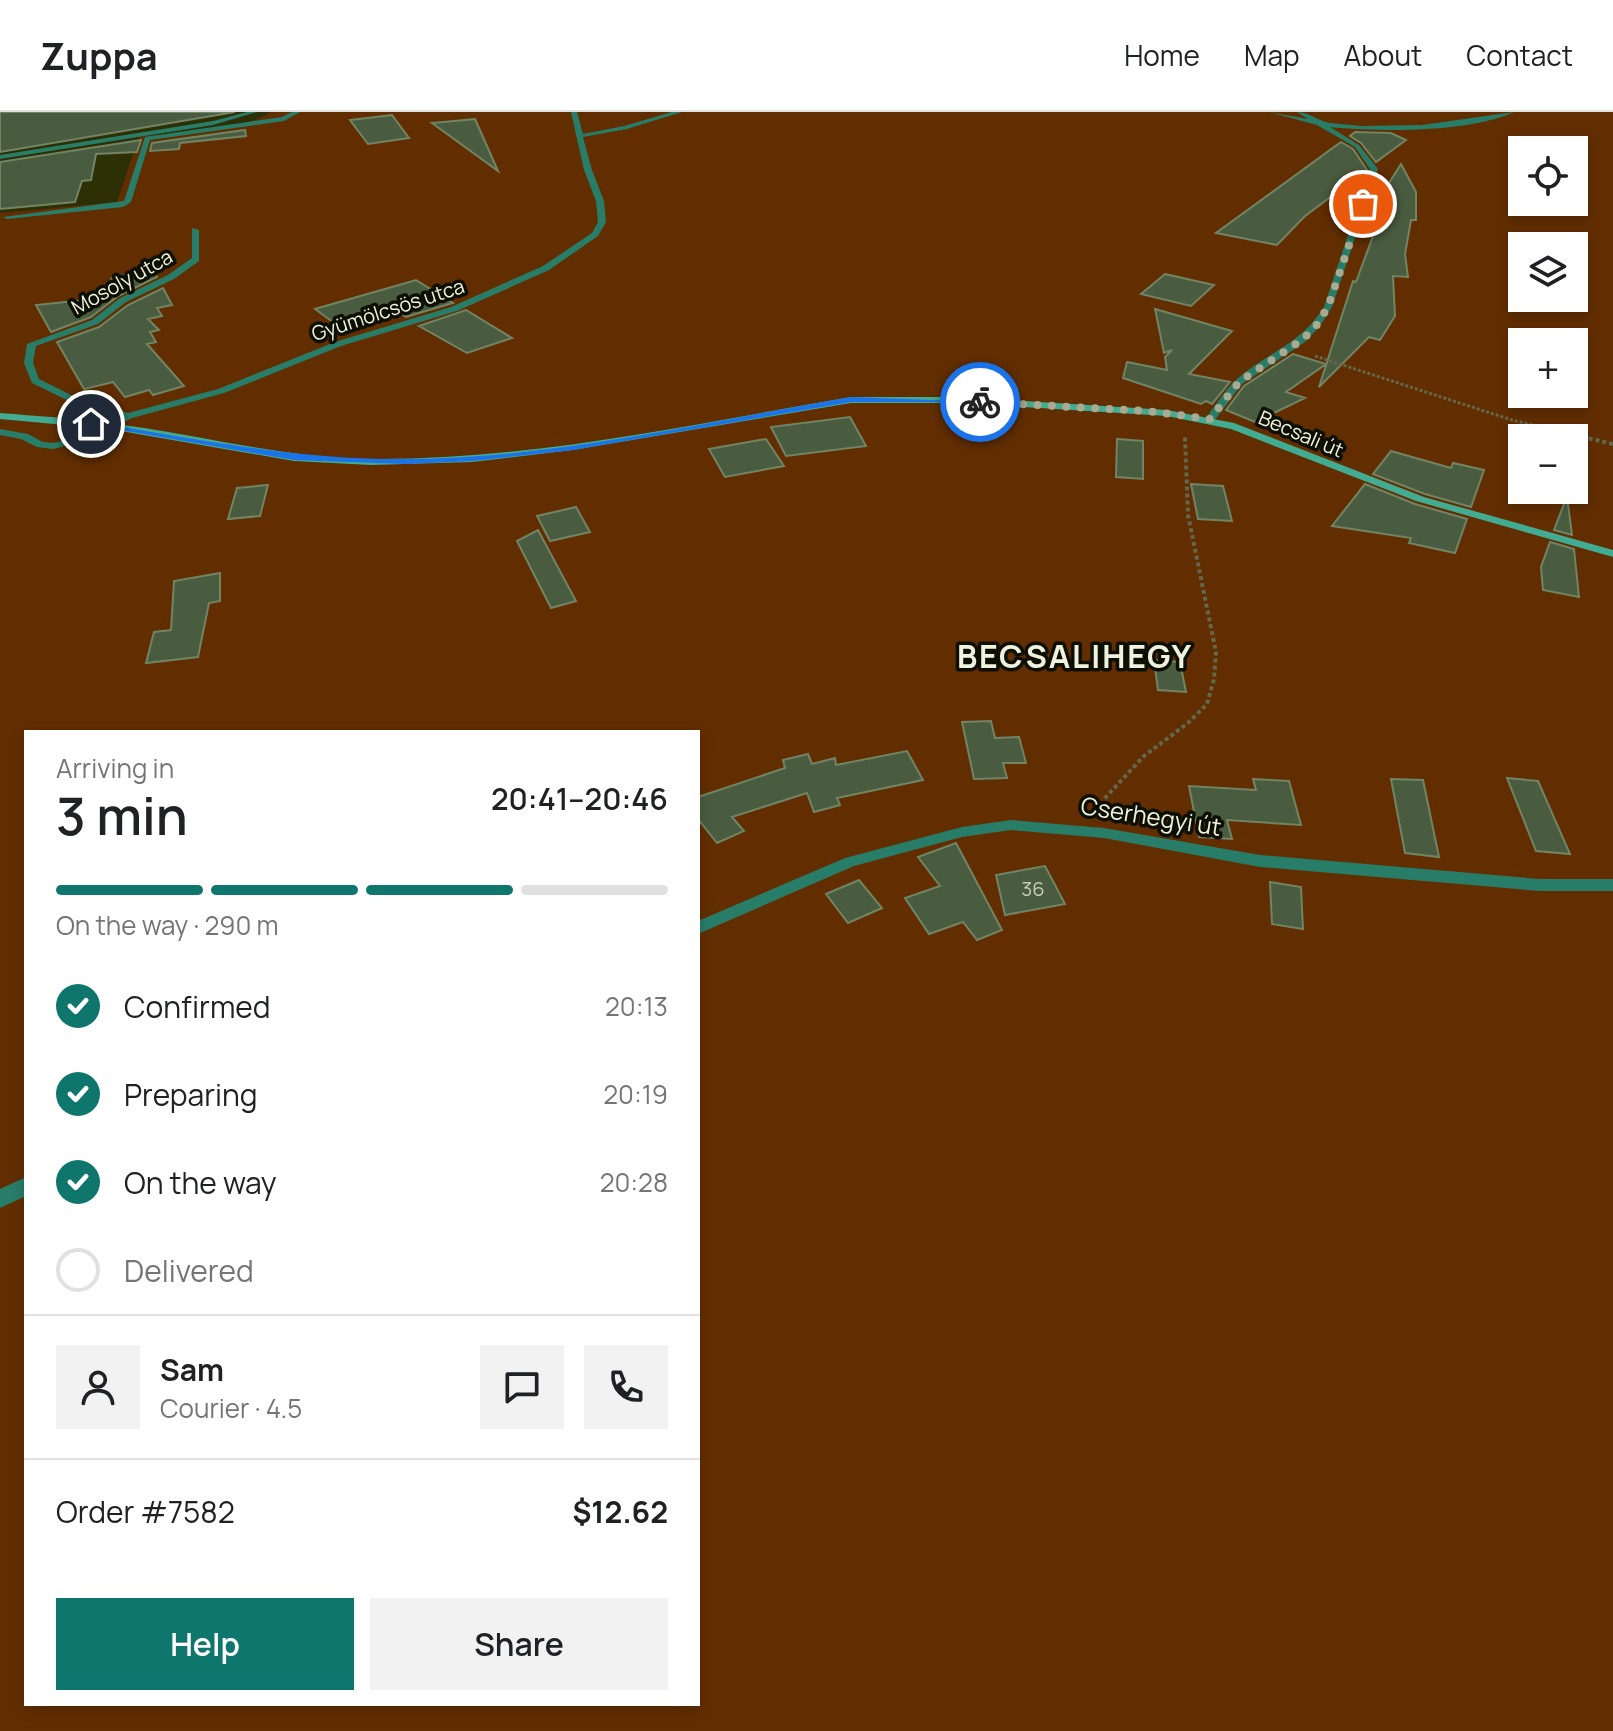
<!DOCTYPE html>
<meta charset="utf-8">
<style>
:root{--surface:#fff;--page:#f2f2f2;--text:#202124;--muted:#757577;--line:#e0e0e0;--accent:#0f766e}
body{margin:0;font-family:Manrope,sans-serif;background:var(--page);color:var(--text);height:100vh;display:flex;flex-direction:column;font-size:30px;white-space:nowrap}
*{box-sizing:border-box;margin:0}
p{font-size:26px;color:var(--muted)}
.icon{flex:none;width:44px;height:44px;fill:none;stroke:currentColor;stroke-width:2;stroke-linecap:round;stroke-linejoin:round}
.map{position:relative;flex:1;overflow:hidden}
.side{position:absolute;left:24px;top:618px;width:676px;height:976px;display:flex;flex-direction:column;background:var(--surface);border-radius:0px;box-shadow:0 4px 12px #0003}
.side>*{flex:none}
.fabs{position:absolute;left:1508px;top:24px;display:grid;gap:16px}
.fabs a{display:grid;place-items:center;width:80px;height:80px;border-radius:0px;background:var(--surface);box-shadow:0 4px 12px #0003;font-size:40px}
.pin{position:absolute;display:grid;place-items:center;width:68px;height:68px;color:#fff;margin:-34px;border:4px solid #fff;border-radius:50%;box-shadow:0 2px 8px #0007}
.courier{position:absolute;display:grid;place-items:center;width:80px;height:80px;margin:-40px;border:6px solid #1a73e8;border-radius:50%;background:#fff;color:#222;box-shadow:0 2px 10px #0007}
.overview em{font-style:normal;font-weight:600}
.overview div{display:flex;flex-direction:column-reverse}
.overview{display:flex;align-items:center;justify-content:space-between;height:136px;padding:0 32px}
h1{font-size:52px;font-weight:600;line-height:60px}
.bar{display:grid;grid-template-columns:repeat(4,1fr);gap:12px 8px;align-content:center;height:96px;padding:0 32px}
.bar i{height:10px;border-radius:6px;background:var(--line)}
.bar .active{background:var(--accent)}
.bar p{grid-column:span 4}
.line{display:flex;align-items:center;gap:20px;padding:0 32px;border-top:2px solid var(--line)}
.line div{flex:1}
.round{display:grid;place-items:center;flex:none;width:84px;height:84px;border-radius:0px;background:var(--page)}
ol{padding:0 32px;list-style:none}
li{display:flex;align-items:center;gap:24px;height:88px}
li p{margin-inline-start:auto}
li .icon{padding:8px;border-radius:50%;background:var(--accent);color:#fff;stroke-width:4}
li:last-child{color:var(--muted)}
li i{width:44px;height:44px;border:4px solid var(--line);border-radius:50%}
.action{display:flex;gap:16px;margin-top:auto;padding:16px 32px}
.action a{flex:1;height:92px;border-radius:0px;background:var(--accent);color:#fff;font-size:32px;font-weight:600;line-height:92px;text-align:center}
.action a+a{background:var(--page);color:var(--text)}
header{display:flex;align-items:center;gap:48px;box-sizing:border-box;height:112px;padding:0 40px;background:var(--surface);border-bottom:2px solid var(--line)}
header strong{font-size:38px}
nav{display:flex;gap:44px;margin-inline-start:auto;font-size:28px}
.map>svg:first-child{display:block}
</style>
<header>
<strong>Zuppa</strong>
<nav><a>Home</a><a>Map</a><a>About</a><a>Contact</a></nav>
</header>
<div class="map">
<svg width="1613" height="1619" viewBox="0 0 1613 1619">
<rect width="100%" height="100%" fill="#242706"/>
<path fill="#2d3005" d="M 0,0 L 271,0 L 265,5 L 225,14 L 117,90 L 0,101 Z"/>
<path fill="#622e00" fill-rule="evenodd" d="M 271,0 L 1613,0 L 1613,1619 L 0,1619 L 0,101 L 117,90 L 139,25 C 169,21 249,17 271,0 ZM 1522,38 L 1574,38 L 1574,90 L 1522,90 ZM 1522,134 L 1574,134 L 1574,186 L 1522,186 ZM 1522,230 L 1574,230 L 1574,282 L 1522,282 ZM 1522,326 L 1574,326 L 1574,378 L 1522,378 ZM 26,620 L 698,620 L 698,1592 L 26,1592 Z"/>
<path fill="#4a5c3f" stroke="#718465" stroke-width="2" d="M 0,0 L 235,0 L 0,40 Z
M 392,3 L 409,26 L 368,32 L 350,8 Z
M 475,7 L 498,59 L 432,11 Z
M 245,18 L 246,24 L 180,31 L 179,37 L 150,39 L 152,31 Z
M 1355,20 L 1391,21 L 1406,28 L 1376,50 L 1361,31 L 1350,24 Z
M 141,28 L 137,40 L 96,42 L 91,68 L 82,69 L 75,90 L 0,97 L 0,50 Z
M 1341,30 L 1353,37 L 1367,58 L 1305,104 L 1277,133 L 1216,121 Z
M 1401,52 L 1416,80 L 1416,108 L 1411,108 L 1405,142 L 1408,165 L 1393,164 L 1395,204 L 1380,228 L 1369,225 L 1319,275 L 1353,169 L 1356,170 L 1376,116 L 1362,114 Z
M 154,161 L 157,165 L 118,184 L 91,205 L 51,220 L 36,193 L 103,186 L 113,164 Z
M 1165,162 L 1214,173 L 1191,194 L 1141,182 Z
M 416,168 L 453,191 L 406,205 L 397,199 L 341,216 L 315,197 Z
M 163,176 L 172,193 L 157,196 L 162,204 L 148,207 L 159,218 L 150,220 L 156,230 L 147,232 L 184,274 L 153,283 L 149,278 L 125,285 L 113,270 L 84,277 L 57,230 L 99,215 L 128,193 Z
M 1155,197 L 1232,219 L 1189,262 L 1230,270 L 1212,292 L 1206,289 L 1201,292 L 1123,266 L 1127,250 L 1167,258 L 1165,245 L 1172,238 L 1164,241 Z
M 466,198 L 512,226 L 467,241 L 419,214 Z
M 1293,242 L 1326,252 L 1286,280 L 1305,286 L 1255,310 L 1226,298 L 1244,274 Z
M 850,305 L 866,334 L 786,344 L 771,315 Z
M 766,327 L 784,354 L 725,365 L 709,337 Z
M 1117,327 L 1143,329 L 1143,367 L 1116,365 Z
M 1391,339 L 1451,356 L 1453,351 L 1484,358 L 1471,395 L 1425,382 L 1373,362 Z
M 1191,372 L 1223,374 L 1232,409 L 1198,407 Z
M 1365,372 L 1415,392 L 1467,407 L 1455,441 L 1409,431 L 1411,426 L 1332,414 Z
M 268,373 L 260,404 L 228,407 L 237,376 Z
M 1567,384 L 1572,423 L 1554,418 Z
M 576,395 L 590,420 L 550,429 L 537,404 Z
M 538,418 L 576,489 L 551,496 L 517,429 Z
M 1550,430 L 1574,437 L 1579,485 L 1543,478 L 1541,455 Z
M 220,461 L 220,489 L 209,491 L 198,545 L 146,551 L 154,520 L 171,518 L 174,469 Z
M 1154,548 L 1180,550 L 1186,580 L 1158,578 Z
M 991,609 L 995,626 L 1019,625 L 1026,651 L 1003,651 L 1007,666 L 974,667 L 962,610 Z
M 907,639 L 923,668 L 837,686 L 840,693 L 814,700 L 807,681 L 732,705 L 744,719 L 717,731 L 698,707 L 698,685 L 785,656 L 783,648 L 808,642 L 812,652 L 835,646 L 836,653 Z
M 1507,666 L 1538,669 L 1570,742 L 1536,739 Z
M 1253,667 L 1289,669 L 1301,713 L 1227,708 L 1232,727 L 1199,725 L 1189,674 L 1256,678 Z
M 1391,667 L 1423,668 L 1439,745 L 1405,741 Z
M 956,731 L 1002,818 L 977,828 L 963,810 L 929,822 L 905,786 L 940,774 L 918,745 Z
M 1045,754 L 1065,792 L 1005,803 L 996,763 Z
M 859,768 L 882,796 L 848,811 L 826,782 Z
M 1270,770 L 1301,775 L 1303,817 L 1272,812 Z"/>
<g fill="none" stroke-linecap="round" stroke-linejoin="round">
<path stroke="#64674b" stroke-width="3" stroke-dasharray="3 2" stroke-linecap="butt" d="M 1315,244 L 1512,308 L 1550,317"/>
<path stroke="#64674b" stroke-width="4" stroke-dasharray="4 3" stroke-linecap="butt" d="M 1541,315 L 1613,332
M 1104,700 L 1104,687 L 1144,644 L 1188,611 L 1207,592 L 1214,567 L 1216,540 L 1188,403 L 1185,325"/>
<path fill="#287d69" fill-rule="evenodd" d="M 247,0 L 257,0 L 213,13 L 0,47 L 0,43 L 213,9 Z"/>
<path fill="#287d69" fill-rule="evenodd" d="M 292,0 L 300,0 L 284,9 L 150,28 L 131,90 L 123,95 L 7,107 L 3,105 L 124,89 L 145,25 L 282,5 Z
M 571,0 L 577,0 L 583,22 L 624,14 L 672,0 L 682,0 L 627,17 L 583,25 L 592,58 L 604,89 L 606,110 L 598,124 L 549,158 L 457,199 L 341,234 L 224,281 L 132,306 L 86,329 L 53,337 L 37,335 L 21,327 L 0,323 L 0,317 L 28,322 L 43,330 L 53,331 L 78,325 L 119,305 L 77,293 L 32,271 L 24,251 L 27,232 L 92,208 L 120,186 L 168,163 L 192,146 L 192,116 L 199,118 L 199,149 L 174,167 L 126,190 L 98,212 L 36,234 L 33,251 L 39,267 L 83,289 L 128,301 L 218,277 L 335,230 L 451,195 L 543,154 L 592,121 L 598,110 L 596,89 L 584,58 Z
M 1269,0 L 1308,7 L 1297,0 C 1309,0 1318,9 1330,11 L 1361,14 L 1422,13 L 1514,0 C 1468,21 1381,20 1330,15 L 1359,33 L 1378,57 L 1332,195 L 1320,214 L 1305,230 L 1242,272 L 1214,309 L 1210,310 L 1205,307 C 1215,294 1225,278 1237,267 C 1269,239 1299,234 1324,195 L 1370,57 L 1355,35 L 1317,13 Z
M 1011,708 L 1104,716 L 1260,743 L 1540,767 L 1613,767 L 1613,779 L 1540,779 L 1260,755 L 1104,726 L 1011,718 L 962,725 L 854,754 L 698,822 L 698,809 L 845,746 L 962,715 Z
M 26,1065 L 26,1084 L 0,1096 L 0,1077 Z"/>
<path fill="#41ac91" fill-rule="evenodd" d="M 851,285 L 959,285 L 1167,298 L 1234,311 L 1424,385 L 1613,438 L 1613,445 L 1416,389 L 1231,317 L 1167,304 L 959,291 L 851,291 L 573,338 L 472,350 L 371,353 L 294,349 L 109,317 L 0,307 L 0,301 C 36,304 73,306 108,311 C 197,322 282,346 372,347 C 533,348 693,312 851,285 Z"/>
</g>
<path fill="#1a73e8" d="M 851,285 L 984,290 L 851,290 L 573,338 L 472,349 L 405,352 L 294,348 L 87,312 L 91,310 C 196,327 299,348 405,347 C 552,347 706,310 851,285 Z"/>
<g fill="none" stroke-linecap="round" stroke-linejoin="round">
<path stroke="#a8ab93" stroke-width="8" stroke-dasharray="0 14.4" d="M 980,290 L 1147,299 L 1210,307 L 1239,270 L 1302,228 L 1316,214 L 1328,195 L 1363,92"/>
</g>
<g text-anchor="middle" stroke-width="7" stroke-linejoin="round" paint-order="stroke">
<g font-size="20" fill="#eff2df" stroke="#0d0f03">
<text transform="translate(122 170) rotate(-29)" y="7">Mosoly utca</text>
<text transform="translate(388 198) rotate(-18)" y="7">Gyümölcsös utca</text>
<text transform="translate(1301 322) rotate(23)" y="7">Becsali út</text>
</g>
<g font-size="20" fill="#c6ccb7">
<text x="1033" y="784">36</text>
</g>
<g font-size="24" fill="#eff2df" stroke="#0d0f03">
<text transform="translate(1151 705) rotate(9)" y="8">Cserhegyi út</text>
</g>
<g font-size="32" font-weight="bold" letter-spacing="2" fill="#eff2df" stroke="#0d0f03">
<text x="1075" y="556">BECSALIHEGY</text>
</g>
</g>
</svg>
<div class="fabs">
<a><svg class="icon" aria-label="locate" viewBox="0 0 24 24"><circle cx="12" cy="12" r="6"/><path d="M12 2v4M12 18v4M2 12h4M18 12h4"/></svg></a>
<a><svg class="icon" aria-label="layers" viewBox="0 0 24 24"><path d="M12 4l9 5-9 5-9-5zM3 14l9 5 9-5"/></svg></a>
<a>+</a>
<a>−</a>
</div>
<div class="pin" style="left:1363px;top:92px;background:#ea580c"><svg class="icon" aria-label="bag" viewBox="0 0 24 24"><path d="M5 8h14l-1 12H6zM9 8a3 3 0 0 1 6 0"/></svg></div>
<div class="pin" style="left:91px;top:312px;background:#1f2937"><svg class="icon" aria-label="home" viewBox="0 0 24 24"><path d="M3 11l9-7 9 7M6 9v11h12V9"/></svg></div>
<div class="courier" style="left:980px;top:290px"><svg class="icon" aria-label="bike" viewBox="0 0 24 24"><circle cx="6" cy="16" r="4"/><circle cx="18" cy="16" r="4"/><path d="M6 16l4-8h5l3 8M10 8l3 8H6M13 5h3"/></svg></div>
<section class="side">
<div class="overview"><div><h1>3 min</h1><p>Arriving in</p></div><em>20:41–20:46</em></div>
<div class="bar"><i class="active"></i><i class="active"></i><i class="active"></i><i></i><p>On the way · 290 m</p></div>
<ol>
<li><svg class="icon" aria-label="check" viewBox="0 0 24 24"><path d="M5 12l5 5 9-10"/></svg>Confirmed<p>20:13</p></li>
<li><svg class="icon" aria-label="check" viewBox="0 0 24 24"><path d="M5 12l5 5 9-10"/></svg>Preparing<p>20:19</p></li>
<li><svg class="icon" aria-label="check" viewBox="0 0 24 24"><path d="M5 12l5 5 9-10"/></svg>On the way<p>20:28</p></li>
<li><i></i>Delivered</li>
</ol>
<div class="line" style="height:144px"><a class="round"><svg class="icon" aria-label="person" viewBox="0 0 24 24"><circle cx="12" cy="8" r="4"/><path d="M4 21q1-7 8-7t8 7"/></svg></a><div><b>Sam</b><p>Courier · 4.5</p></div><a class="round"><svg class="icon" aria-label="chat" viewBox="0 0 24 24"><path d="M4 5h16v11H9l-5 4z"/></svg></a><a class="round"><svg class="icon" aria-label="phone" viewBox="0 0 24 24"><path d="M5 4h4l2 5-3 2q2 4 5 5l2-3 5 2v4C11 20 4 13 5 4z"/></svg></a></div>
<div class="line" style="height:104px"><div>Order #7582</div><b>$12.62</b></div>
<div class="action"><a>Help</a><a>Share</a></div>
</section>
</div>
